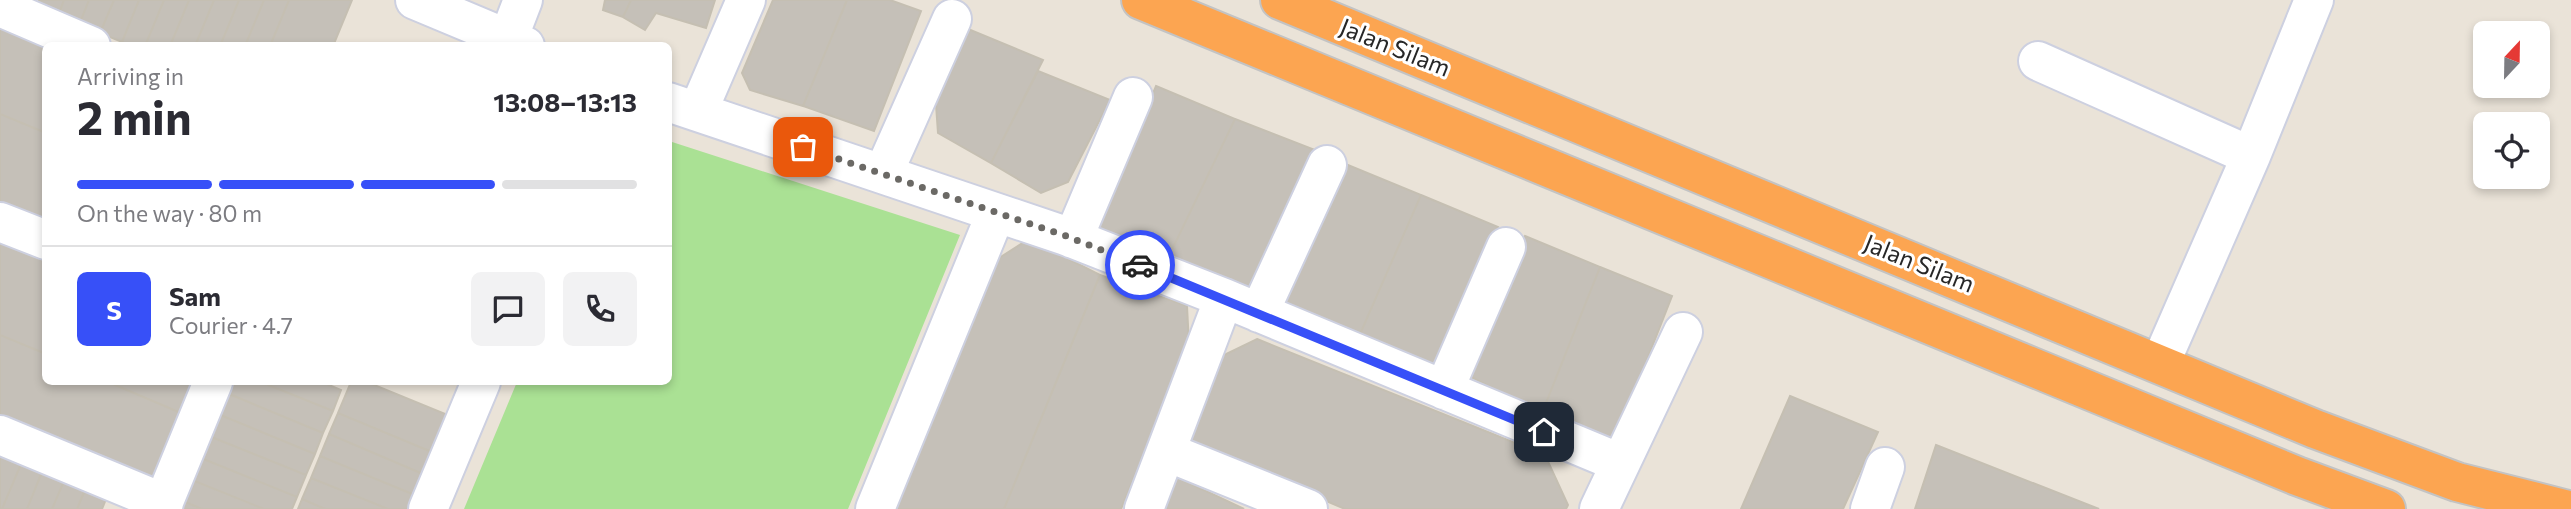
<!DOCTYPE html>
<meta charset="utf-8">
<style>
:root{--surface:#fff;--page:#f2f2f3;--text:#2b2b33;--muted:#7c7c81;--line:#e1e1e2;--accent:#3750f8}
body{margin:0;font-family:Commissioner,sans-serif;background:var(--page);color:var(--text);height:100vh;display:flex;flex-direction:column;font-size:26px;white-space:nowrap}
*{box-sizing:border-box;margin:0}
p{font-size:23px;color:var(--muted)}
.icon{flex:none;width:38px;height:38px;fill:none;stroke:currentColor;stroke-width:2;stroke-linecap:round;stroke-linejoin:round}
.map{position:relative;flex:1;overflow:hidden}
.details{position:absolute;left:42px;top:42px;width:630px;height:343px;display:flex;flex-direction:column;background:var(--surface);border-radius:10px;box-shadow:0 4px 10px #0003}
.details>*{flex:none}
.needle{width:46px;rotate:22deg}
.buttons{position:absolute;left:2473px;top:21px;display:grid;gap:14px}
.buttons a{display:grid;place-items:center;width:77px;height:77px;border-radius:10px;background:var(--surface);box-shadow:0 4px 10px #0003;font-size:35px}
.pin{position:absolute;display:grid;place-items:center;width:60px;height:60px;color:#fff;margin:-30px;border-radius:14px;box-shadow:0 4px 10px #0006}
.courier{position:absolute;display:grid;place-items:center;width:70px;height:70px;margin:-35px;border:5px solid #3750f8;border-radius:50%;background:#fff;color:#222;box-shadow:0 2px 9px #0007}
.summary em{font-style:normal;font-weight:700}
.summary div{display:flex;flex-direction:column-reverse}
.summary{display:flex;align-items:center;justify-content:space-between;height:119px;padding:0 35px}
h1{font-size:46px;font-weight:700;line-height:52px}
.bar{display:grid;grid-template-columns:repeat(4,1fr);gap:10px 7px;align-content:center;height:84px;padding:0 35px}
.bar i{height:9px;border-radius:5px;background:var(--line)}
.bar .on{background:var(--accent)}
.bar p{grid-column:span 4}
.line{display:flex;align-items:center;gap:18px;padding:0 35px;border-top:2px solid var(--line)}
.line div{flex:1}
.round{display:grid;place-items:center;flex:none;width:74px;height:74px;border-radius:10px;background:var(--page)}
.map>svg:first-child{display:block}
</style>
<div class="map">
<svg width="2571" height="509" viewBox="0 0 2571 509">
<rect width="100%" height="100%" fill="#eae3d8"/>
<path fill="#aae194" d="M 669,141 L 960,235 L 848,509 L 464,509 L 517,382 L 668,382 Z"/>
<path fill="#c5c0b8" stroke="#c5bfb2" stroke-width="2" d="M 39,0 L 64,0 L 58,16 L 37,7 Z
M 64,0 L 89,0 L 79,25 L 58,16 Z
M 89,0 L 114,0 L 100,33 L 79,25 Z
M 114,0 L 139,0 L 122,42 L 100,33 Z
M 139,0 L 164,0 L 145,46 L 130,46 L 122,42 Z
M 164,0 L 189,0 L 170,46 L 145,46 Z
M 189,0 L 214,0 L 195,46 L 170,46 Z
M 214,0 L 239,0 L 220,46 L 195,46 Z
M 239,0 L 264,0 L 245,46 L 220,46 Z
M 264,0 L 289,0 L 270,46 L 245,46 Z
M 289,0 L 352,0 L 333,46 L 270,46 Z
M 605,0 L 631,0 L 623,17 L 603,10 Z
M 631,0 L 715,0 L 706,28 L 656,13 L 645,30 L 623,17 Z
M 773,0 L 847,0 L 803,106 L 750,90 L 742,73 Z
M 847,0 L 890,0 L 921,11 L 874,131 L 803,106 Z
M 0,23 L 46,46 L 46,133 L 0,114 Z
M 968,29 L 1043,60 L 991,163 L 938,133 L 935,90 Z
M 1038,71 L 1110,100 L 1068,182 L 1041,193 L 991,163 Z
M 1156,86 L 1235,119 L 1169,256 L 1098,228 Z
M 0,114 L 46,133 L 46,225 L 0,206 Z
M 1235,119 L 1315,150 L 1253,290 L 1169,256 Z
M 1343,163 L 1421,195 L 1357,341 L 1278,308 Z
M 1421,195 L 1498,227 L 1435,372 L 1357,341 Z
M 0,235 L 46,254 L 46,354 L 0,335 Z
M 1525,236 L 1600,267 L 1542,413 L 1469,376 Z
M 1029,239 L 1100,275 L 1004,509 L 895,509 L 996,260 Z
M 1600,267 L 1672,296 L 1613,446 L 1542,413 Z
M 1100,275 L 1187,306 L 1189,345 L 1121,509 L 1004,509 Z
M 0,335 L 46,354 L 46,382 L 108,382 L 181,413 L 155,481 L 0,417 Z
M 1257,339 L 1545,455 L 1568,505 L 1566,509 L 1345,509 L 1190,443 L 1220,357 Z
M 108,382 L 195,382 L 181,413 Z
M 226,382 L 261,382 L 333,411 L 323,433 L 222,391 Z
M 261,382 L 322,382 L 341,390 L 333,411 Z
M 351,382 L 367,382 L 455,418 L 439,455 L 338,413 Z
M 222,391 L 323,433 L 315,454 L 213,412 Z
M 1790,396 L 1878,432 L 1843,509 L 1741,509 Z
M 213,412 L 315,454 L 306,475 L 204,434 Z
M 338,413 L 439,455 L 430,477 L 329,434 Z
M 204,434 L 306,475 L 297,497 L 196,456 Z
M 329,434 L 430,477 L 422,498 L 320,456 Z
M 1936,445 L 2099,509 L 1915,509 Z
M 0,455 L 21,464 L 2,509 L 0,509 Z
M 196,456 L 297,497 L 292,509 L 264,509 L 187,478 Z
M 320,456 L 422,498 L 417,509 L 388,509 L 311,478 Z
M 21,464 L 42,472 L 27,509 L 2,509 Z
M 42,472 L 64,481 L 52,509 L 27,509 Z
M 1176,477 L 1244,509 L 1163,509 Z
M 187,478 L 264,509 L 202,509 L 178,499 Z
M 311,478 L 388,509 L 325,509 L 302,499 Z
M 64,481 L 85,490 L 77,509 L 52,509 Z
M 85,490 L 106,499 L 102,509 L 77,509 Z
M 178,499 L 202,509 L 174,509 Z
M 302,499 L 325,509 L 298,509 Z"/>
<g fill="none" stroke-linecap="round" stroke-linejoin="round">
<g stroke="#cdd0e0" stroke-width="42">
<path id="minor" d="M 415,0 L 525,46
M 0,7 L 91,46
M 508,39 L 523,0
M 2038,61 L 2251,156
M 668,102 L 1066,236 L 1224,298 L 1620,463
M 698,111 L 746,0
M 883,174 L 952,19
M 0,222 L 46,240
M 1073,239 L 1133,97
M 1259,313 L 1327,165
M 2160,364 L 2251,156 L 2314,0
M 1444,390 L 1506,247
M 0,435 L 164,503
M 1167,452 L 1308,509
M 161,509 L 213,382
M 428,509 L 481,382
M 875,509 L 996,213
M 1144,509 L 1224,298
M 1599,509 L 1683,332
M 1870,509 L 1885,467"/>
</g>
<g stroke="#c3c3c3" stroke-width="42">
<path id="highway" d="M 1141,0 L 2297,476 L 2386,509
M 1280,0 L 2315,429 L 2457,482 L 2564,509"/>
</g>
<use href="#minor" stroke="#fff" stroke-width="38"/>
<use href="#highway" stroke="#fca551" stroke-width="38"/>
</g>
<g fill="none" stroke-linecap="round" stroke-linejoin="round">
<path stroke="#6b6965" stroke-width="7" stroke-dasharray="0 12.6" d="M 803,147 L 1066,236 L 1140,265"/>
<path stroke="#3750f8" stroke-width="9" d="M 1140,265 L 1544,432"/>
</g>
<g text-anchor="middle" stroke-width="6" stroke-linejoin="round" paint-order="stroke">
<g font-size="24" fill="#272727" stroke="#fff">
<text transform="translate(1395 48) rotate(22)" y="8">Jalan Silam</text>
<text transform="translate(1919 264) rotate(22)" y="8">Jalan Silam</text>
</g>
</g>
</svg>
<div class="buttons">
<a><svg class="needle" viewBox="-14 -14 28 28"><path d="M0-13l5 13h-10z" fill="#e53935"/><path d="M0 13l5-13h-10z" fill="#7c7c81"/></svg></a>
<a><svg class="icon" aria-label="locate" viewBox="0 0 24 24"><circle cx="12" cy="12" r="6"/><path d="M12 2v4M12 18v4M2 12h4M18 12h4"/></svg></a>
</div>
<div class="pin" style="left:803px;top:147px;background:#ea580c"><svg class="icon" aria-label="bag" viewBox="0 0 24 24"><path d="M5 8h14l-1 12H6zM9 8a3 3 0 0 1 6 0"/></svg></div>
<div class="pin" style="left:1544px;top:432px;background:#1f2937"><svg class="icon" aria-label="home" viewBox="0 0 24 24"><path d="M3 11l9-7 9 7M6 9v11h12V9"/></svg></div>
<div class="courier" style="left:1140px;top:265px"><svg class="icon" aria-label="car" viewBox="0 0 24 24"><path d="M5 17H2v-5l4-1 3-4h7l3 4 3 1v5h-3M9 17h6M6 11h13"/><circle cx="7" cy="17" r="2"/><circle cx="17" cy="17" r="2"/></svg></div>
<section class="details">
<div class="summary"><div><h1>2 min</h1><p>Arriving in</p></div><em>13:08–13:13</em></div>
<div class="bar"><i class="on"></i><i class="on"></i><i class="on"></i><i></i><p>On the way · 80 m</p></div>
<div class="line" style="height:126px"><b class="round" style="background:var(--accent);color:#fff">S</b><div><b>Sam</b><p>Courier · 4.7</p></div><a class="round"><svg class="icon" aria-label="chat" viewBox="0 0 24 24"><path d="M4 5h16v11H9l-5 4z"/></svg></a><a class="round"><svg class="icon" aria-label="phone" viewBox="0 0 24 24"><path d="M5 4h4l2 5-3 2q2 4 5 5l2-3 5 2v4C11 20 4 13 5 4z"/></svg></a></div>
</section>
</div>
